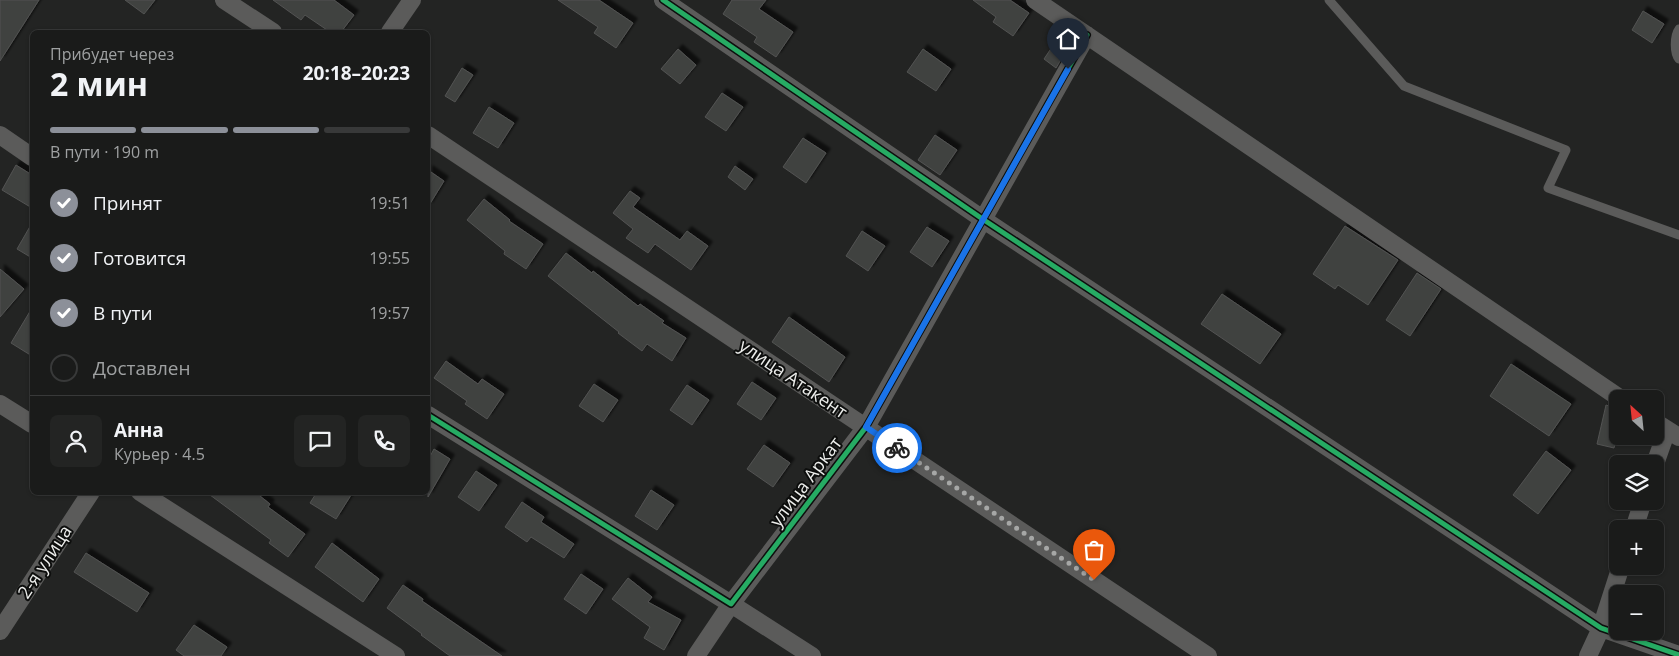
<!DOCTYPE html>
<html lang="ru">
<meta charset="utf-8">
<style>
:root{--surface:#1a1b1a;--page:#232423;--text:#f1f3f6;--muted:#9fa1a2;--line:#383939;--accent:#8c9099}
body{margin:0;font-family:"Open Sans",sans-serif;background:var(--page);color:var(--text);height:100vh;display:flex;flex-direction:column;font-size:19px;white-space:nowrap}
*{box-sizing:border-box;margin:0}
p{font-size:16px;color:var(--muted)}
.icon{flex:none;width:28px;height:28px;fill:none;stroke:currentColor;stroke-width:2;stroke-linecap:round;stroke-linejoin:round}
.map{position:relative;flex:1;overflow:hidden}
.side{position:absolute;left:30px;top:30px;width:400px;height:465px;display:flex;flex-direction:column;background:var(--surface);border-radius:8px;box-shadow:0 1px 4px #0004,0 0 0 1px var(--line)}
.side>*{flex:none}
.needle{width:32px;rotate:333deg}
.tools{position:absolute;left:1609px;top:390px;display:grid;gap:10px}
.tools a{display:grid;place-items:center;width:55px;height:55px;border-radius:8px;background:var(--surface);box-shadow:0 1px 4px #0004,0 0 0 1px var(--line);font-size:25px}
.pin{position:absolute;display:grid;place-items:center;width:42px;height:42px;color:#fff;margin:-51px -21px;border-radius:50% 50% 50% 0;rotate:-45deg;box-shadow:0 0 5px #0007}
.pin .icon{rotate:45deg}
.courier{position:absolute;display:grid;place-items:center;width:50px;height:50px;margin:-25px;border:4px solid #1a73e8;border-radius:50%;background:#fff;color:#222;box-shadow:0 1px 6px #0007}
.headline em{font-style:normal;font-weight:700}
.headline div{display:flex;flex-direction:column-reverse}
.headline{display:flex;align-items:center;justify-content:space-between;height:85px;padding:0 20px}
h1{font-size:32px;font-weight:700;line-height:38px}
.bar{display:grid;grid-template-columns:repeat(4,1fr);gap:8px 5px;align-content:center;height:60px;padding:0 20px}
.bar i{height:6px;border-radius:4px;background:var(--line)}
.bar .on{background:var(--accent)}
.bar p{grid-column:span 4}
.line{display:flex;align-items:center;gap:12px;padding:0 20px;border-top:1px solid var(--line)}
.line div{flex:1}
.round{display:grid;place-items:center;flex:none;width:52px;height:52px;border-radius:8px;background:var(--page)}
ol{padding:0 20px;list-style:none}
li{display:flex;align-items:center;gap:15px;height:55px}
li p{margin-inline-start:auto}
li .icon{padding:5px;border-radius:50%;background:var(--accent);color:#fff;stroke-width:4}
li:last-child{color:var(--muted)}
li i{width:28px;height:28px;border:2px solid var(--line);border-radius:50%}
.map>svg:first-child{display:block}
</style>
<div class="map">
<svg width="1679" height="656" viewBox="0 0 1679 656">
<defs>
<filter id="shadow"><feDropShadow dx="4.5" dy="-4.5" stdDeviation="1" flood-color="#0009"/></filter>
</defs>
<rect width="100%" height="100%" fill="#232423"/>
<path fill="#414241" stroke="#525352" filter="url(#shadow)" d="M 0,0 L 39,0 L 0,61 Z
M 125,0 L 155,0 L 144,14 Z
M 273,0 L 334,0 L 354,15 L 341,32 L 330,32 L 305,15 L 301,20 Z
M 558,0 L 599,0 L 633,23 L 616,48 L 594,33 L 598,27 Z
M 732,0 L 766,0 L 759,9 L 793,32 L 776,57 L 754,42 L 757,37 L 723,14 Z
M 973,0 L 1010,0 L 1029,13 L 1013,36 L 993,22 L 996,17 Z
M 1643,11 L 1664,24 L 1652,43 L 1632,30 Z
M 1062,32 L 1073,39 L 1056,68 L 1044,59 Z
M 678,49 L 696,65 L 680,84 L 661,69 Z
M 923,49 L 951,69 L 936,91 L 907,72 Z
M 462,68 L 473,75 L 455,102 L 445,96 Z
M 722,93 L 743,107 L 726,131 L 705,117 Z
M 489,107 L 514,123 L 498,148 L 473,133 Z
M 935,135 L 957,150 L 940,175 L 918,160 Z
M 803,138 L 826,153 L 806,183 L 783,167 Z
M 16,165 L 32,175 L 32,208 L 2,190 Z
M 735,166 L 753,179 L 745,190 L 728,177 Z
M 428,170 L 444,181 L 428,207 Z
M 630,191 L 640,198 L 633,207 L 680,240 L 687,231 L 708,246 L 691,270 L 655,244 L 648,253 L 626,238 L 633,229 L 613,213 Z
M 484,199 L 510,220 L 509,221 L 543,244 L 526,269 L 504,254 L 505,251 L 467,220 Z
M 32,223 L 32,258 L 17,249 Z
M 1345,226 L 1398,260 L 1368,305 L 1338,285 L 1335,289 L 1313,274 Z
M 927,227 L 949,241 L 932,267 L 910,252 Z
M 862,231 L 885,246 L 868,271 L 846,256 Z
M 566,253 L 592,273 L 593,271 L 638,306 L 640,304 L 664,321 L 662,323 L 686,338 L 672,361 L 647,344 L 642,351 L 618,333 L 619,332 L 548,276 Z
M 0,269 L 24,289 L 0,317 Z
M 1417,273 L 1441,289 L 1410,336 L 1386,320 Z
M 1222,294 L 1281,334 L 1260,364 L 1201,324 Z
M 32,308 L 32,356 L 11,343 Z
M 789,317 L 845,357 L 829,382 L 772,342 Z
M 446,361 L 478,384 L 482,379 L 504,394 L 487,419 L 465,404 L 467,401 L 434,378 Z
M 1511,364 L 1571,404 L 1549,436 L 1490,396 Z
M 752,382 L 776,398 L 761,420 L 737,404 Z
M 594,384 L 618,400 L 603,422 L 579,406 Z
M 687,385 L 709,400 L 692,425 L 670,410 Z
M 1606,405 L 1618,409 L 1618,434 L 1614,448 L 1597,444 Z
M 764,445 L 790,463 L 773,487 L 747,469 Z
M 434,449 L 450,459 L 428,497 L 428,460 Z
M 1546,451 L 1571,470 L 1538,514 L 1513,495 Z
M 476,471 L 497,485 L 479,511 L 458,497 Z
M 651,490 L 674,505 L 657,530 L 635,516 Z
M 206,492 L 255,492 L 270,504 L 268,507 L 305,534 L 288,557 L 269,543 L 271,540 Z
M 317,492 L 353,492 L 336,519 L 310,503 Z
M 522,502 L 544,517 L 541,522 L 574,544 L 564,558 L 531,537 L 527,542 L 505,527 Z
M 332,543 L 379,579 L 363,602 L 315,567 Z
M 86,553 L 149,593 L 137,612 L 74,572 Z
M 581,574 L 603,589 L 586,614 L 564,599 Z
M 628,578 L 652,597 L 648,602 L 681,620 L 664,650 L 644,638 L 650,627 L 612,599 Z
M 403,585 L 423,599 L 422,601 L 502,656 L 450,656 L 421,635 L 422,634 L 387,608 Z
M 194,625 L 227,647 L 221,656 L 184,656 L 176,650 Z"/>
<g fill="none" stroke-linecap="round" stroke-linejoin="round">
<path stroke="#5b5b5a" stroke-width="9" d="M 1329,0 L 1404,86 L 1566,150 L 1548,188 L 1679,235
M 1679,29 C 1674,36 1674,53 1679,59"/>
<path stroke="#5b5b5a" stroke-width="18" d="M 224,0 L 273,32
M 663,0 L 984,220 L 1601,628 L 1679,655
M 1035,0 L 1621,399
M 390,32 L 412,0
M 0,135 L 32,157
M 428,135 L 1208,656
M 0,404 L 32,424
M 428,415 L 731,604 L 866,427 L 1087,35
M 1655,422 L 1679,437
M 1655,464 L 1667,430
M 140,492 L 396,656
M 1634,529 L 1643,501
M 0,631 L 91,492
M 696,656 L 731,604 L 812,656
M 1588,656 L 1601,628 L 1621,566"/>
<g stroke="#0d0e0d" stroke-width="8">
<path id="cycleway" d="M 663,0 L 984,220 L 1601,628 L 1679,655
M 428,415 L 731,604 L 866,427 L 1087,35"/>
</g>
<use href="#cycleway" stroke="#26ab63" stroke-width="5"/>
</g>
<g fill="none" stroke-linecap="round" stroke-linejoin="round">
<path stroke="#a6a7a6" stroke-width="5" stroke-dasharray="0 9" d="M 897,448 L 1094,580"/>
<path stroke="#1a73e8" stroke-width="6" d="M 897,448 L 866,427 L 1068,69"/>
</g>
<g text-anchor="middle" stroke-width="4" stroke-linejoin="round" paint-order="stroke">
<g font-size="18" fill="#edeeec" stroke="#0d0e0d">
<text transform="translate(793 379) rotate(34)" y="6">улица Атакент</text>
<text transform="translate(806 482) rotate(-53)" y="6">улица Аркат</text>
<text transform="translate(45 562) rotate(-57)" y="6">2-я улица</text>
</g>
</g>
</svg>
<div class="tools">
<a><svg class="needle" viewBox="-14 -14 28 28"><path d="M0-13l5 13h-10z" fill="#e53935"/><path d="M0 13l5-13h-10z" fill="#9fa1a2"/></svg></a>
<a><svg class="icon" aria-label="layers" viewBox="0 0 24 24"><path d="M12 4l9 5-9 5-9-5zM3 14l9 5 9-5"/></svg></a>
<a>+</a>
<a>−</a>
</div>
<div class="pin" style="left:1094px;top:580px;background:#ea580c"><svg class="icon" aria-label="bag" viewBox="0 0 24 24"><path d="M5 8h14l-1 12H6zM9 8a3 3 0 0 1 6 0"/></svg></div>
<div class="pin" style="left:1068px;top:69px;background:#1f2937"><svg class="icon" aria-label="home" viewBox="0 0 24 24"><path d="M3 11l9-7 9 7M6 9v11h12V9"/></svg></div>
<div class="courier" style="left:897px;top:448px"><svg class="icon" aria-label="bike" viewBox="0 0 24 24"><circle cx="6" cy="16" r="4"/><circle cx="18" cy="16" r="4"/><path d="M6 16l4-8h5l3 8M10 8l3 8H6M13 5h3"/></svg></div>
<section class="side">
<div class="headline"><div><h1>2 мин</h1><p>Прибудет через</p></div><em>20:18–20:23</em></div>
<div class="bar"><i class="on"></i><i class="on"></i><i class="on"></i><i></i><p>В пути · 190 m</p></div>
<ol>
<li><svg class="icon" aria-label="check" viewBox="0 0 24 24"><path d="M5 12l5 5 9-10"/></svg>Принят<p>19:51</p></li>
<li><svg class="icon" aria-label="check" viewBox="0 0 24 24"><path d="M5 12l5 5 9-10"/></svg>Готовится<p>19:55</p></li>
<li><svg class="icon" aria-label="check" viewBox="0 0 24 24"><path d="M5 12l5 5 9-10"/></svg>В пути<p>19:57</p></li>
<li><i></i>Доставлен</li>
</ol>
<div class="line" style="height:90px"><a class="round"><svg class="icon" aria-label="person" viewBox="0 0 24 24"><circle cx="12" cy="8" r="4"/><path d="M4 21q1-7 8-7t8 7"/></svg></a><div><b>Анна</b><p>Курьер · 4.5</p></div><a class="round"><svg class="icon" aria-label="chat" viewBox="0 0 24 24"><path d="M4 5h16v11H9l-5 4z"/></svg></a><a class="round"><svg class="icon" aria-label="phone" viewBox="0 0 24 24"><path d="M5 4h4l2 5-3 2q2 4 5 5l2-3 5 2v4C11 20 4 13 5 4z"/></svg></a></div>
</section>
</div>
